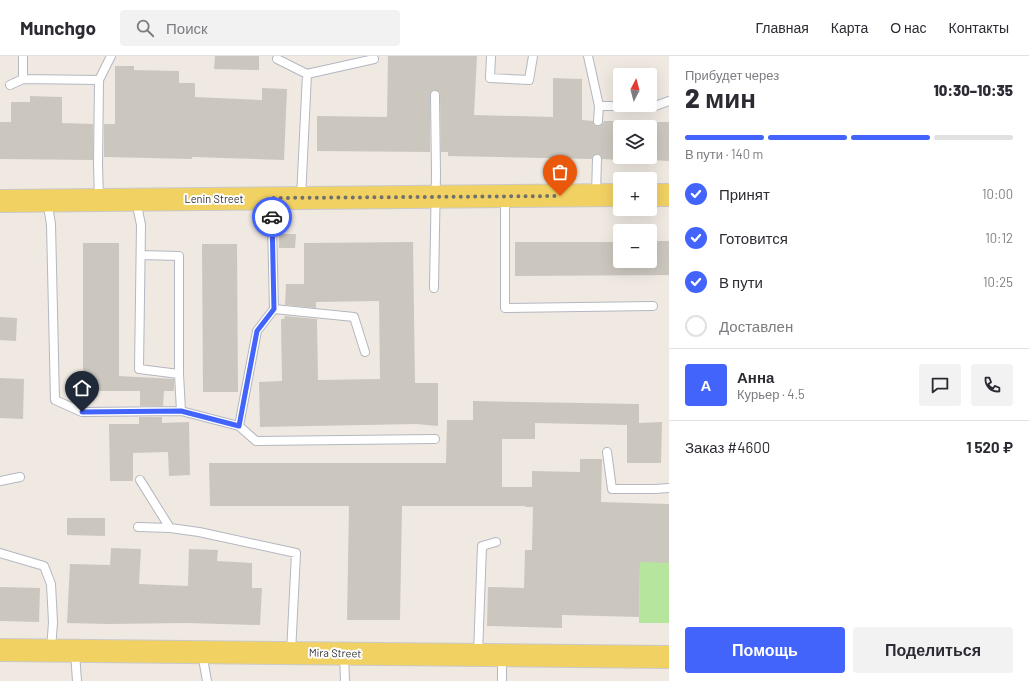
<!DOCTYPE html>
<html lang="ru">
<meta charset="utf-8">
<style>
:root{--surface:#fff;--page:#f2f2f3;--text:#2b2b33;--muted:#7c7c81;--line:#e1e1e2;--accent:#4264fb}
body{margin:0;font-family:Barlow,sans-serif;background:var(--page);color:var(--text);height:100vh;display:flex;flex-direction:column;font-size:15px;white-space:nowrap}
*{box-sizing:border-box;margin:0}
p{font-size:13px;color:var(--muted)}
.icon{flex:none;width:22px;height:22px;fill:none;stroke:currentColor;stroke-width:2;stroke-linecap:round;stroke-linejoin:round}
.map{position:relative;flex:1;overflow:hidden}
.side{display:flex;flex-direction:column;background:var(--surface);width:360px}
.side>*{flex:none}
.needle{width:26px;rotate:6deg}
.controls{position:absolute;left:613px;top:12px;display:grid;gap:8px}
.controls a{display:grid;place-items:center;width:44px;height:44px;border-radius:4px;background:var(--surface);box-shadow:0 4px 16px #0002;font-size:20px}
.pin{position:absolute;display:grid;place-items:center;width:34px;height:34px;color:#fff;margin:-41px -17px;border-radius:50% 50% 50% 0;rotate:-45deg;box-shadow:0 0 4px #0007}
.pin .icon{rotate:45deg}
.courier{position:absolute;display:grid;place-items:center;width:40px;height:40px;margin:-20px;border:3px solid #4264fb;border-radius:50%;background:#fff;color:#222;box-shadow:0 1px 5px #0007}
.headline em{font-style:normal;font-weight:800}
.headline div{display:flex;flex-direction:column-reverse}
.headline{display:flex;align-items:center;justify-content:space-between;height:68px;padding:0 16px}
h1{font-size:26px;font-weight:800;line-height:30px}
.bar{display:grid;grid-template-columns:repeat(4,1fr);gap:6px 4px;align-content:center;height:48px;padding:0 16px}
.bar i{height:5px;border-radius:3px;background:var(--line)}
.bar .on{background:var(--accent)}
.bar p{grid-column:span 4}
.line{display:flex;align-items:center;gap:10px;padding:0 16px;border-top:1px solid var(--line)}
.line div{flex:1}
.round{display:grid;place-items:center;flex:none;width:42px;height:42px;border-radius:4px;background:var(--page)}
ol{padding:0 16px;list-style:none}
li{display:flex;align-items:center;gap:12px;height:44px}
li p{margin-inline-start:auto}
li .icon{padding:4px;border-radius:50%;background:var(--accent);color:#fff;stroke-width:4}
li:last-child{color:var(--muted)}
li i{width:22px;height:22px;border:2px solid var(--line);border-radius:50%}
.button{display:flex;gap:8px;margin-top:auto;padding:8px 16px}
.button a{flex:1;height:46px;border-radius:4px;background:var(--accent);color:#fff;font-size:16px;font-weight:800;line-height:46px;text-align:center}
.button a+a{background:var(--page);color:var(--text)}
header{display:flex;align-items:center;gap:24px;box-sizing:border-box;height:56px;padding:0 20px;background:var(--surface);border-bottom:1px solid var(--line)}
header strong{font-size:19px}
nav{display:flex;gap:22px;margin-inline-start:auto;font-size:14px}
.search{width:280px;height:36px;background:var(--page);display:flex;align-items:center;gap:10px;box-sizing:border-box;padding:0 14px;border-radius:4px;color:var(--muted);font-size:15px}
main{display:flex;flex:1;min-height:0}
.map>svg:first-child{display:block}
</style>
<header>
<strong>Munchgo</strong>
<div class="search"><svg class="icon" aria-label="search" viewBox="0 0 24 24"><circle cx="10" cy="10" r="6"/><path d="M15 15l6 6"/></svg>Поиск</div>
<nav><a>Главная</a><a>Карта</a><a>О нас</a><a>Контакты</a></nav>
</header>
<main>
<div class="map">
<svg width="669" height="625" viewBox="0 0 669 625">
<rect width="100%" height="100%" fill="#efe9e1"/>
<path fill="#b6e59e" d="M 640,498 L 669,507 L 669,567 L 639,567 Z"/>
<path fill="#cbc7bf" d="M 215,0 L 259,0 L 259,14 L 214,13 Z
M 388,0 L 477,0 L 474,59 L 553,61 L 553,22 L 582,23 L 582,64 L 593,65 L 595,69 L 598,70 L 602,68 L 604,65 L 620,65 L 620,104 L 602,103 L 600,99 L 597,98 L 593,100 L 592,103 L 448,100 L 448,96 L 441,96 L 440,39 L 439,36 L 435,34 L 432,35 L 430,39 L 430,96 L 317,95 L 317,60 L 387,61 Z
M 115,10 L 134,10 L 134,14 L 179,15 L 179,27 L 195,27 L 195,41 L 262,44 L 262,32 L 287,33 L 284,104 L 192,101 L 192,103 L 104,101 L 104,68 L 115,68 Z
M 30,40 L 62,41 L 62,67 L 93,68 L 93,104 L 0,103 L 0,66 L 11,66 L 11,46 L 30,46 Z
M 650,66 L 669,66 L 669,105 L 650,104 Z
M 279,178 L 296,178 L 295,192 L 279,192 Z
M 650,185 L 669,185 L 669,219 L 515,220 L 515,186 L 620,186 L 620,205 L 650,205 Z
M 413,186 L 415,327 L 438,327 L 438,370 L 416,368 L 260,371 L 259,326 L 282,325 L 281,263 L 284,263 L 285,260 L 317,263 L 318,324 L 380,323 L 379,245 L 316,246 L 316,252 L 285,249 L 286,228 L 304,228 L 304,187 Z
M 83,187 L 119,187 L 119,320 L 174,323 L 174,335 L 164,335 L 163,350 L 140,350 L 140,335 L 83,335 Z
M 202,188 L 237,188 L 238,336 L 203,336 Z
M 0,261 L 17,262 L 16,285 L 0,284 Z
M 0,322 L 24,323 L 23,363 L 0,362 Z
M 473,345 L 639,348 L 639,367 L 662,366 L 661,407 L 627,407 L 627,369 L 535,367 L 535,383 L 502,383 L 502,431 L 532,431 L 532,415 L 580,416 L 580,403 L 602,403 L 601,446 L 669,448 L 669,507 L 640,506 L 639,561 L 562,559 L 562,572 L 487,570 L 488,531 L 524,532 L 525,494 L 532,494 L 533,451 L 525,451 L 525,450 L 402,450 L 400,564 L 347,564 L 349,450 L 210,450 L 209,407 L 446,407 L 447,364 L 473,364 Z
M 139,361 L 162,361 L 162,367 L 189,366 L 190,419 L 169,420 L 168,396 L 133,397 L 133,425 L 110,425 L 109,368 L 139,368 Z
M 67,462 L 105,462 L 105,480 L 67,479 Z
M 111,492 L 141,493 L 139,528 L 188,530 L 189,493 L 218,494 L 217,505 L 252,507 L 252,532 L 262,532 L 260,569 L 186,567 L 108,568 L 67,567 L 70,508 L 110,509 Z
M 0,531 L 40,532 L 39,566 L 0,565 Z"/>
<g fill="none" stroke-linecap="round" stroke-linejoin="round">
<g stroke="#b4b7c1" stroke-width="10">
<path id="service" d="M 23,0 L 23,23
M 491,0 L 490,22 L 529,24 L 533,0
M 588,0 L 599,50 L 655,50 L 669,45
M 277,3 L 307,18
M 99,24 L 111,0
M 10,29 L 23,23 L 99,24 L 98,108 L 99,144
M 598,65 L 599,50
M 596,138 L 597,103
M 505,141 L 505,252 L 653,250
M 301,142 L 307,18 L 374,3
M 136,144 L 141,169 L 139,313 L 179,318 L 179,200 L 141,199
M 47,145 L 51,168 L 55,344 L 82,356 L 181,355
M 434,232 L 436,119 L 435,39
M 274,253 L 354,261 L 365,296
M 179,318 L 181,355 L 239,370 L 257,275 L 274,253 L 272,168 L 271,143
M 239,370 L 256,385 L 435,383
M 607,396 L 612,433 L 655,433 L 669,432
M 140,424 L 170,472 L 199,476 L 296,497 L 291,597
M 0,425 L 20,421
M 138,471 L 170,472
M 0,497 L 44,510 L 51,528 L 53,566 L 51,594
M 75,596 L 77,625
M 202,597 L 207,625
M 344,598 L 345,625
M 478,598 L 482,490 L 496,486
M 502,600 L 502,625"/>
</g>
<g stroke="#c9c9c9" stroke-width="24">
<path id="primary" d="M 650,139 L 669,139
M 0,145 L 620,139
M 0,594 L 669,601"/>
</g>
<use href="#service" stroke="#fff" stroke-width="8"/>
<use href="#primary" stroke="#f2d163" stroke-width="22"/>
</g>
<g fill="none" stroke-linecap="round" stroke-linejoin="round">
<path stroke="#726f6d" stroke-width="4" stroke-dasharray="0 7.2" d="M 272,161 L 271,142 L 560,140"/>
<path stroke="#4264fb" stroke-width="5" d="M 82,356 L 181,355 L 239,370 L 257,275 L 274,253 L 272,161"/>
</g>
<g text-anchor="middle" stroke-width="4" stroke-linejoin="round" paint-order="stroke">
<g font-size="11" fill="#2e2e2e" stroke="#fff">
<text x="214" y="147">Lenin Street</text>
<text transform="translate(335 597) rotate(1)" y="4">Mira Street</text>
</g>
</g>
</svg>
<div class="controls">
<a><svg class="needle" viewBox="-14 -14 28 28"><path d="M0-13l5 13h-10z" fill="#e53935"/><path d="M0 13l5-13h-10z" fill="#7c7c81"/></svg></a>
<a><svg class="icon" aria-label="layers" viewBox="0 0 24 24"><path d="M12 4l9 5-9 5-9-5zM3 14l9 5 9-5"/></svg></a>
<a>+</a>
<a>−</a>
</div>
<div class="pin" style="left:560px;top:140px;background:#ea580c"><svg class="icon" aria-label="bag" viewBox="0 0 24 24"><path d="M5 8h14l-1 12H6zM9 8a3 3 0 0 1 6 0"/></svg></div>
<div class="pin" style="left:82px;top:356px;background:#1f2937"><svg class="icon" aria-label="home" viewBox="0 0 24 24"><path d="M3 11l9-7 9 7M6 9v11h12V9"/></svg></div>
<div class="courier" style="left:272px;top:161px"><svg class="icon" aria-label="car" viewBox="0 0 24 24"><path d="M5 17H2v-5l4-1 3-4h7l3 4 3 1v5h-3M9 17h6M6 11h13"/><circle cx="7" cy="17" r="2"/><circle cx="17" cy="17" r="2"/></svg></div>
</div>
<section class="side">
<div class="headline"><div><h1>2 мин</h1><p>Прибудет через</p></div><em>10:30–10:35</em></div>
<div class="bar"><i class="on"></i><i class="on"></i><i class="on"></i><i></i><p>В пути · 140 m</p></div>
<ol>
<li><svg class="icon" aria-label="check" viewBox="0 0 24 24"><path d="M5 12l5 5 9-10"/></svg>Принят<p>10:00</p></li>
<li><svg class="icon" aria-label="check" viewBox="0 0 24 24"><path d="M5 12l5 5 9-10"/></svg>Готовится<p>10:12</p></li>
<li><svg class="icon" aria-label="check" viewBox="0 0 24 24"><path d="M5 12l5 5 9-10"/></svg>В пути<p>10:25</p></li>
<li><i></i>Доставлен</li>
</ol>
<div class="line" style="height:72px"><b class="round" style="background:var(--accent);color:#fff">А</b><div><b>Анна</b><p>Курьер · 4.5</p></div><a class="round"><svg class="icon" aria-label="chat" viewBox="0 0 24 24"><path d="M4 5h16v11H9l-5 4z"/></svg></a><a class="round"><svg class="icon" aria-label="phone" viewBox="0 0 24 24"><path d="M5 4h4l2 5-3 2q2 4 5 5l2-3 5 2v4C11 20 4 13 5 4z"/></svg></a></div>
<div class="line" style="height:52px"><div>Заказ #4600</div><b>1 520 ₽</b></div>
<div class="button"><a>Помощь</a><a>Поделиться</a></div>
</section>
</main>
